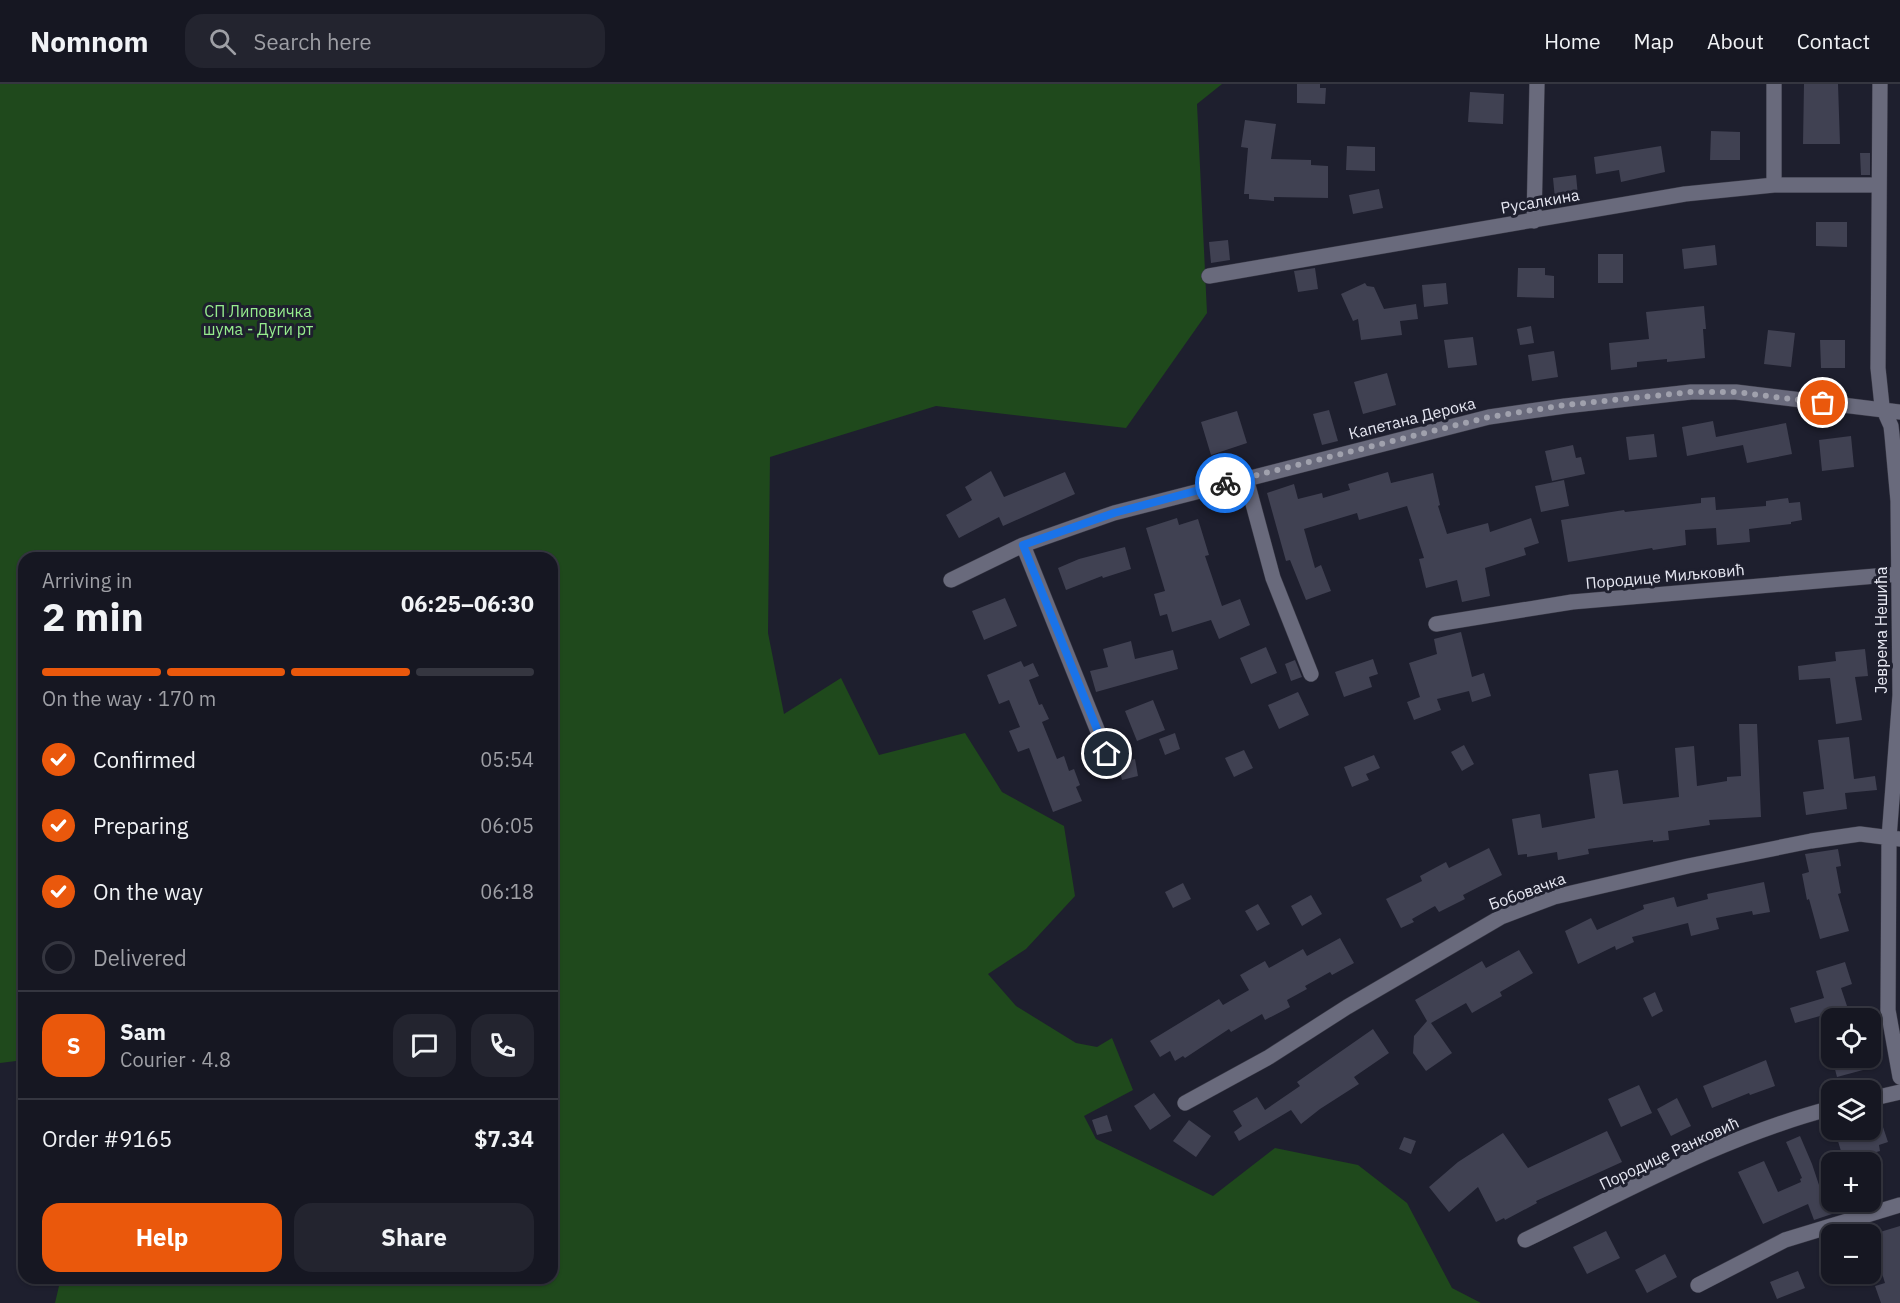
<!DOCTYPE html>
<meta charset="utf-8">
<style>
:root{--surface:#161722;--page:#23242f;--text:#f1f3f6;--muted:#9e9fa5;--line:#353640;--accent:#ea580c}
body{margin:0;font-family:"IBM Plex Sans",sans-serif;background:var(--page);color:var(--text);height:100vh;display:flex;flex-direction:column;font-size:22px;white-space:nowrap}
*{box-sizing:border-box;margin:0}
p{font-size:20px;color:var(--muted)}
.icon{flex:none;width:33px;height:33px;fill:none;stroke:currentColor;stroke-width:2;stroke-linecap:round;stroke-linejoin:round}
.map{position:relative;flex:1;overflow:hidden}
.details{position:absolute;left:18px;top:468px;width:540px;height:732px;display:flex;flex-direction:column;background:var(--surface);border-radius:18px;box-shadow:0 2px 4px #0004,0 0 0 2px var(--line)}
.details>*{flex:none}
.fabs{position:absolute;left:1821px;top:924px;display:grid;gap:12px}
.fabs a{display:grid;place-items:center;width:60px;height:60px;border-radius:12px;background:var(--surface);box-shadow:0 2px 4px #0004,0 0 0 2px var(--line);font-size:30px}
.pin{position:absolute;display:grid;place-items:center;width:51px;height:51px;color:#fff;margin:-26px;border:3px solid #fff;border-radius:50%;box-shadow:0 2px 6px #0007}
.courier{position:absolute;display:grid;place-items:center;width:60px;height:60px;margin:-30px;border:4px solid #1a73e8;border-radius:50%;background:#fff;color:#222;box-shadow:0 2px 8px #0007}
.overview em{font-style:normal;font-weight:700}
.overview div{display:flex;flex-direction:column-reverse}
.overview{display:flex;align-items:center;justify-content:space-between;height:102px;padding:0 24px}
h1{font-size:39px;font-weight:700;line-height:45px}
.bar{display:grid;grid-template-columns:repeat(4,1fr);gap:9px 6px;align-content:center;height:72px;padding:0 24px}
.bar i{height:8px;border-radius:4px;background:var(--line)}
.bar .on{background:var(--accent)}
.bar p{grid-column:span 4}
.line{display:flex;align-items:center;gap:15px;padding:0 24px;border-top:2px solid var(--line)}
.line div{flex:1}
.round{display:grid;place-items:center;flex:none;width:63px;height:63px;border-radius:18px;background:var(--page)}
ol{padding:0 24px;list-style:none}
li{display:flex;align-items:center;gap:18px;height:66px}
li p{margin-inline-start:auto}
li .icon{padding:6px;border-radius:50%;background:var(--accent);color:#fff;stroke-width:4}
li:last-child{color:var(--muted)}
li i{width:33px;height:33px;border:3px solid var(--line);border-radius:50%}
.cta{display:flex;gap:12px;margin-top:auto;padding:12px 24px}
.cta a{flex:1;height:69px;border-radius:18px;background:var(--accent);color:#fff;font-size:24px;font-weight:700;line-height:69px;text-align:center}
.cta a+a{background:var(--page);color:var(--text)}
header{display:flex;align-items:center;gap:36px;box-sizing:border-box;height:84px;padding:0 30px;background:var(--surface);border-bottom:2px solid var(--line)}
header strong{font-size:28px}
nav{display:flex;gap:33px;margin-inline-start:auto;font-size:21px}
.search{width:420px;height:54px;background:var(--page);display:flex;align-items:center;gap:15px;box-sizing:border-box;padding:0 21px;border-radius:18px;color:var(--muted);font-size:22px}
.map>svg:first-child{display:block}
</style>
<header>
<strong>Nomnom</strong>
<div class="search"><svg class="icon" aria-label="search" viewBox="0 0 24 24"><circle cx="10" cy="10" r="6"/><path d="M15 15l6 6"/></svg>Search here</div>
<nav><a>Home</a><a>Map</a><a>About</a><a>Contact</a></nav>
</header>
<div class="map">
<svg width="1900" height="1219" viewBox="0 0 1900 1219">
<rect width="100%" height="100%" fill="#1e1f2e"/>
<path fill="#1f491c" d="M 0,0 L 1222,0 L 1197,20 L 1207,229 L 1126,344 L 936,322 L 770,373 L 768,549 L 784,630 L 841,594 L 879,671 L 965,649 L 1002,708 L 1064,742 L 1075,812 L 1026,865 L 988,890 L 1016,922 L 1076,959 L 1097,963 L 1112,954 L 1133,1006 L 1084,1032 L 1096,1055 L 1213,1112 L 1275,1064 L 1358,1081 L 1407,1119 L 1452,1204 L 1481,1219 L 55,1219 L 59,1202 L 68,1194 L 552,1194 L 552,474 L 24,474 L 24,976 L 0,979 Z"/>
<path fill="#404152" d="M 1297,0 L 1320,0 L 1320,4 L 1326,4 L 1325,20 L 1297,19 Z
M 1804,0 L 1838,0 L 1840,60 L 1803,60 Z
M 1470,8 L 1504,10 L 1503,40 L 1468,38 Z
M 1245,36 L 1276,40 L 1271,75 L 1311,76 L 1311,81 L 1328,82 L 1328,114 L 1274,113 L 1274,117 L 1249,115 L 1249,110 L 1244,110 L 1248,64 L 1241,63 Z
M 1711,47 L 1740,48 L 1740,76 L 1710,76 Z
M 1347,62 L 1375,63 L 1375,87 L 1346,86 Z
M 1661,62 L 1665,88 L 1621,98 L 1619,86 L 1596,90 L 1594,73 Z
M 1860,69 L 1870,69 L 1870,91 L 1861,91 Z
M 1576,91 L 1578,112 L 1555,115 L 1553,94 Z
M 1379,105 L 1383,124 L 1353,130 L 1349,111 Z
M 1816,138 L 1847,138 L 1847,163 L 1816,162 Z
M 1228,156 L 1230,176 L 1211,179 L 1209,158 Z
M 1715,161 L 1717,181 L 1684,185 L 1682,165 Z
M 1598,170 L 1623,170 L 1623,199 L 1598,199 Z
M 1315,184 L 1318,205 L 1298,208 L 1294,187 Z
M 1518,184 L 1545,184 L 1545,191 L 1554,192 L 1554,214 L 1517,213 Z
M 1365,199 L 1367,202 L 1374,203 L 1384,225 L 1416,220 L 1418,235 L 1400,237 L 1402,251 L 1361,256 L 1358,235 L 1353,237 L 1341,210 Z
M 1446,199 L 1448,220 L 1424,223 L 1422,201 Z
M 1704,222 L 1706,245 L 1703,245 L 1705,274 L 1667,278 L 1667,275 L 1637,278 L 1637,283 L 1611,286 L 1609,259 L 1649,255 L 1646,228 Z
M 1531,242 L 1534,259 L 1520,261 L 1517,245 Z
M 1768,246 L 1795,249 L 1791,283 L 1764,280 Z
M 1473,253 L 1477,281 L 1448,284 L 1444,256 Z
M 1820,256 L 1845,256 L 1845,284 L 1821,284 Z
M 1554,267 L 1558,293 L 1532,297 L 1528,271 Z
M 1387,289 L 1396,321 L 1363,330 L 1354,298 Z
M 1329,326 L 1338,357 L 1322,361 L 1313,330 Z
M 1237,327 L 1247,359 L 1211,371 L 1201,338 Z
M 1713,337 L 1716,353 L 1786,339 L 1792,370 L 1747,379 L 1743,361 L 1687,372 L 1682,343 Z
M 1654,350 L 1657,373 L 1629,376 L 1626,353 Z
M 1851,352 L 1854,383 L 1822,387 L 1819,356 Z
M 1573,361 L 1576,374 L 1581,373 L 1585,390 L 1552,397 L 1545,367 Z
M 991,387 L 1004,413 L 1065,388 L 1075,410 L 1003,442 L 999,433 L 959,454 L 946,431 L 972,416 L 965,403 Z
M 1388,388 L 1391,399 L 1433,389 L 1440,421 L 1438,422 L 1447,450 L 1488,439 L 1490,448 L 1531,434 L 1539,459 L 1524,464 L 1526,471 L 1485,484 L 1490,512 L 1462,518 L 1457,496 L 1426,504 L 1419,475 L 1424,474 L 1407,422 L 1359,436 L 1357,429 L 1304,445 L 1315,484 L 1321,481 L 1331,507 L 1306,516 L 1290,476 L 1286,477 L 1267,409 L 1294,400 L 1298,415 L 1322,409 L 1323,414 L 1350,406 L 1348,400 Z
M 1564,396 L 1569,422 L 1541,428 L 1535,402 Z
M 1715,413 L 1716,426 L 1766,422 L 1766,417 L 1788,414 L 1789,419 L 1800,418 L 1802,436 L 1791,438 L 1791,440 L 1749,445 L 1750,458 L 1717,461 L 1716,444 L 1685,446 L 1686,461 L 1653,466 L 1652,464 L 1568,478 L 1561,436 L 1624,426 L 1625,428 L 1701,419 L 1701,414 Z
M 1177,434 L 1179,441 L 1198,435 L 1209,471 L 1205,472 L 1222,522 L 1240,515 L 1250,541 L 1219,555 L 1211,536 L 1172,548 L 1167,530 L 1160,532 L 1154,510 L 1165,507 L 1146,444 Z
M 1125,463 L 1131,485 L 1103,494 L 1102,492 L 1066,506 L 1058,484 L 1079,475 Z
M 1005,514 L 1017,542 L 984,556 L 972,527 Z
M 1461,548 L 1472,593 L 1484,589 L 1491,612 L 1472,618 L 1469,607 L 1437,615 L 1441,626 L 1414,636 L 1407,618 L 1420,613 L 1409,579 L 1437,570 L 1434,555 Z
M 1131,557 L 1135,575 L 1173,566 L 1178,585 L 1096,608 L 1090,587 L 1108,583 L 1103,565 Z
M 1266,563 L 1277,589 L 1251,600 L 1240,574 Z
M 1865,565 L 1868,592 L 1855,593 L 1862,636 L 1836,640 L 1830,594 L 1799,596 L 1798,582 L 1836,577 L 1835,568 Z
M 1373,575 L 1378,590 L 1369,593 L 1372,603 L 1344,613 L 1335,588 Z
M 1295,576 L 1302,593 L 1291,597 L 1285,580 Z
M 1021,577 L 1024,583 L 1033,579 L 1039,592 L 1029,596 L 1039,621 L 1042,620 L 1049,635 L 1042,638 L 1057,675 L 1064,672 L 1069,687 L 1074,685 L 1080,701 L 1076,703 L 1082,717 L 1053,728 L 1029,664 L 1018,668 L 1009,647 L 1020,643 L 1009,616 L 999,620 L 987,591 Z
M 1298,608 L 1309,631 L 1279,645 L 1268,621 Z
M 1153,616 L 1165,646 L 1137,657 L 1125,627 Z
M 1739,640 L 1757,640 L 1761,733 L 1709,736 L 1710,741 L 1668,747 L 1669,756 L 1653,758 L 1653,756 L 1588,765 L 1589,770 L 1558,776 L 1557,768 L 1527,773 L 1527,770 L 1518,771 L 1512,735 L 1540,730 L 1542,744 L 1595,734 L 1589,690 L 1618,686 L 1623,720 L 1679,713 L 1675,664 L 1694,662 L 1697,702 L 1727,697 L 1727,693 L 1741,692 Z
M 1175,649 L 1180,665 L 1165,671 L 1159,655 Z
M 1849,653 L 1854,695 L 1875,692 L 1877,706 L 1845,709 L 1847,725 L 1806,731 L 1803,708 L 1824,705 L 1818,656 Z
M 1464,661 L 1474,680 L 1462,687 L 1451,668 Z
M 1244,666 L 1253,684 L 1234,693 L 1225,674 Z
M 1374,671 L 1380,684 L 1366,690 L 1369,696 L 1352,703 L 1344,683 Z
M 1135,675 L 1138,692 L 1122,696 L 1118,679 Z
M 1489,764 L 1502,791 L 1463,811 L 1465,815 L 1439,828 L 1435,822 L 1412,835 L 1414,838 L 1401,844 L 1386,815 L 1422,797 L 1420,792 L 1446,778 L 1449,784 Z
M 1838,765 L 1841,782 L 1836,783 L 1841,809 L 1838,810 L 1849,847 L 1820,855 L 1809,815 L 1807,816 L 1802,790 L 1809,788 L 1805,770 Z
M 1764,798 L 1770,828 L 1753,831 L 1752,827 L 1716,834 L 1719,845 L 1691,852 L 1688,839 L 1632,853 L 1634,858 L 1616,866 L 1615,862 L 1578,880 L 1565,847 L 1591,834 L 1597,846 L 1644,825 L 1643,821 L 1674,813 L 1677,823 L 1708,815 L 1707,810 Z
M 1183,799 L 1191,815 L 1173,824 L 1165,808 Z
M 1311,811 L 1322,830 L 1302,842 L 1291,822 Z
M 1258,820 L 1270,840 L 1257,847 L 1245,827 Z
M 1340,854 L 1354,879 L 1332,891 L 1330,888 L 1305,902 L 1307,905 L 1287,916 L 1290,923 L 1265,936 L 1262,930 L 1231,948 L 1229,945 L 1185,974 L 1183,972 L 1175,977 L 1170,967 L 1160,973 L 1150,957 L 1219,915 L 1223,921 L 1249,906 L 1240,891 L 1265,877 L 1269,884 L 1303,865 L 1307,872 Z
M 1519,866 L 1533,889 L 1500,908 L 1502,912 L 1472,929 L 1466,919 L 1431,939 L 1452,969 L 1426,987 L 1413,969 L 1414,952 L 1427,937 L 1415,916 L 1482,877 L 1486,884 Z
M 1845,878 L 1852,900 L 1841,904 L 1851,934 L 1820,934 L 1820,932 L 1795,939 L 1790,924 L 1824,914 L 1816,887 Z
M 1655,908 L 1663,927 L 1652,933 L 1643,914 Z
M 1373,945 L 1389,969 L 1354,993 L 1359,1000 L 1320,1025 L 1301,1040 L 1291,1026 L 1239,1057 L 1234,1048 L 1242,1042 L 1233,1027 L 1257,1013 L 1265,1026 L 1300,1002 L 1297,998 Z
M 1832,974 L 1860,974 L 1863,986 L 1837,993 Z
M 1766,976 L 1775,1002 L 1750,1011 L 1749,1009 L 1712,1024 L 1703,1002 Z
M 1639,1001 L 1652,1029 L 1621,1043 L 1608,1015 Z
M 1154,1009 L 1171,1032 L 1150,1046 L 1134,1022 Z
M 1677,1014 L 1691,1042 L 1671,1052 L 1657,1025 Z
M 1107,1031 L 1112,1047 L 1097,1051 L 1092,1036 Z
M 1189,1036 L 1211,1052 L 1196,1073 L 1173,1057 Z
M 1882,1040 L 1888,1058 L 1879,1061 L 1880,1067 L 1844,1077 L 1837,1054 L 1870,1046 L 1870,1044 Z
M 1607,1047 L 1622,1078 L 1536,1117 L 1537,1119 L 1505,1136 L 1504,1134 L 1496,1138 L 1478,1103 L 1449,1128 L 1429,1103 L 1458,1078 L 1503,1049 L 1528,1084 Z
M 1800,1052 L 1812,1080 L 1824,1116 L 1832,1114 L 1832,1118 L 1861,1118 L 1862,1120 L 1814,1136 L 1808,1120 L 1763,1140 L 1738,1088 L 1764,1077 L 1778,1108 L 1801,1098 L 1800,1095 L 1802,1094 L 1786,1058 Z
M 1404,1053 L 1416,1057 L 1411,1070 L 1399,1065 Z
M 1900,1142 L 1900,1219 L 1881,1219 L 1875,1202 L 1885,1199 L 1870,1151 Z
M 1606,1147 L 1620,1174 L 1587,1190 L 1573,1163 Z
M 1665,1170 L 1677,1193 L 1647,1209 L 1635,1186 Z
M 1798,1187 L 1805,1204 L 1777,1215 L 1770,1198 Z"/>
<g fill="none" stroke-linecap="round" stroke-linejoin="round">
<g stroke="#393946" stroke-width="16">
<path id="minor" d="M 1880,0 L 1878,284 L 1882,322 L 1891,342 L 1892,351 L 1898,417 L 1900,611 L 1889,754 L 1888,926 L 1900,993
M 1774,101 L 1774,0
M 1534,137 L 1537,0
M 1209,192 L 1685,110 L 1774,101 L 1879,101
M 1246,394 L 1273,494 L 1311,590
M 1023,461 L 1107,670
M 951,496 L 1023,461 L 1114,429 L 1489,333 L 1565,322 L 1691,308 L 1736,308 L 1900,328
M 1436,540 L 1572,518 L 1899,490
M 1870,1015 L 1900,1008
M 1185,1019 L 1269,973 L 1347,923 L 1501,833 L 1554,813 L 1688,782 L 1811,757 L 1860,750 L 1900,755
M 1525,1156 C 1625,1108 1724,1052 1832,1024
M 1698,1201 L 1785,1156 L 1900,1121"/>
</g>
<use href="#minor" stroke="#696a7c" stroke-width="15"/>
</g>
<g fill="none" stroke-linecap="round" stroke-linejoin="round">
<path stroke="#a0a1ad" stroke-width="6" stroke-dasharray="0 10.8" d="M 1225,399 L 1489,333 L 1565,321 L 1691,308 L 1736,308 L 1823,319"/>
<path stroke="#1a73e8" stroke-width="8" d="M 1107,670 L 1023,461 L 1114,429 L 1225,399"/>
</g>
<g text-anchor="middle" stroke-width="6" stroke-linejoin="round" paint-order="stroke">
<g font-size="16" fill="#e6e7f2" stroke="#1e1f2e">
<text transform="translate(1540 117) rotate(-10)" y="6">Русалкина</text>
<text transform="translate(1412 334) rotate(-14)" y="6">Капетана Дерока</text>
<text transform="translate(1665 492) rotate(-5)" y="6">Породице Миљковић</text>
<text transform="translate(1881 546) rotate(-90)" y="6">Јеврема Нешића</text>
<text transform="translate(1527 807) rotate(-20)" y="6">Бобовачка</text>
<text transform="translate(1669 1069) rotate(-25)" y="6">Породице Ранковић</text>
</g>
<g font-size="16" fill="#96ec8e" stroke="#1e1f2e">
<text x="258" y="233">СП Липовичка<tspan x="258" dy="18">шума - Дуги рт</tspan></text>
</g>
</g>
</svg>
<div class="fabs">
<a><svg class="icon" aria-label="locate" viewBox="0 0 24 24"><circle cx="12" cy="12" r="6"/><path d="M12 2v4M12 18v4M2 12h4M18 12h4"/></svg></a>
<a><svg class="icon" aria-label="layers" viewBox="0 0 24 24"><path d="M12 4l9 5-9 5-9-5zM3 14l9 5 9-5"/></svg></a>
<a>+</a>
<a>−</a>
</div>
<div class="pin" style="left:1823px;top:319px;background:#ea580c"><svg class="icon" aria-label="bag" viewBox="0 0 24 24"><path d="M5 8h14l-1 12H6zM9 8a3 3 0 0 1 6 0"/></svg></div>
<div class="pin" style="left:1107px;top:670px;background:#1f2937"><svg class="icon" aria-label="home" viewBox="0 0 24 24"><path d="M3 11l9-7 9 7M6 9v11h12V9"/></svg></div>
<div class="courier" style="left:1225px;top:399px"><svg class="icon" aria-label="bike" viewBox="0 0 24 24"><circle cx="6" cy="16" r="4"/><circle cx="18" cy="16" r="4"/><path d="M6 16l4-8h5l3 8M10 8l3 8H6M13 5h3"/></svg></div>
<section class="details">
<div class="overview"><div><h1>2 min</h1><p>Arriving in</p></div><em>06:25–06:30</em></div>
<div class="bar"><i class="on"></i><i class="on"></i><i class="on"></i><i></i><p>On the way · 170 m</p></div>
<ol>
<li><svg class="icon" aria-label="check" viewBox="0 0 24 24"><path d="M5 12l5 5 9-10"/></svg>Confirmed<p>05:54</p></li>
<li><svg class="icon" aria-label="check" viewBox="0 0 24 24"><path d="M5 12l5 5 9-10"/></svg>Preparing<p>06:05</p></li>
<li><svg class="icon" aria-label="check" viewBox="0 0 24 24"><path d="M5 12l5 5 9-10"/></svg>On the way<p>06:18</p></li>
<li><i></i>Delivered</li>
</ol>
<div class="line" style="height:108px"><b class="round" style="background:var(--accent);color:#fff">S</b><div><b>Sam</b><p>Courier · 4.8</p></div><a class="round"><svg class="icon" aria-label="chat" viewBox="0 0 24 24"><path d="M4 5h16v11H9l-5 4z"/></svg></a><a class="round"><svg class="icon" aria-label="phone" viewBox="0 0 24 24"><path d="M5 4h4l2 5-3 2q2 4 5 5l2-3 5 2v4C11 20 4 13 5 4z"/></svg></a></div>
<div class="line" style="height:78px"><div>Order #9165</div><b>$7.34</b></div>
<div class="cta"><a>Help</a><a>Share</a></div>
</section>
</div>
